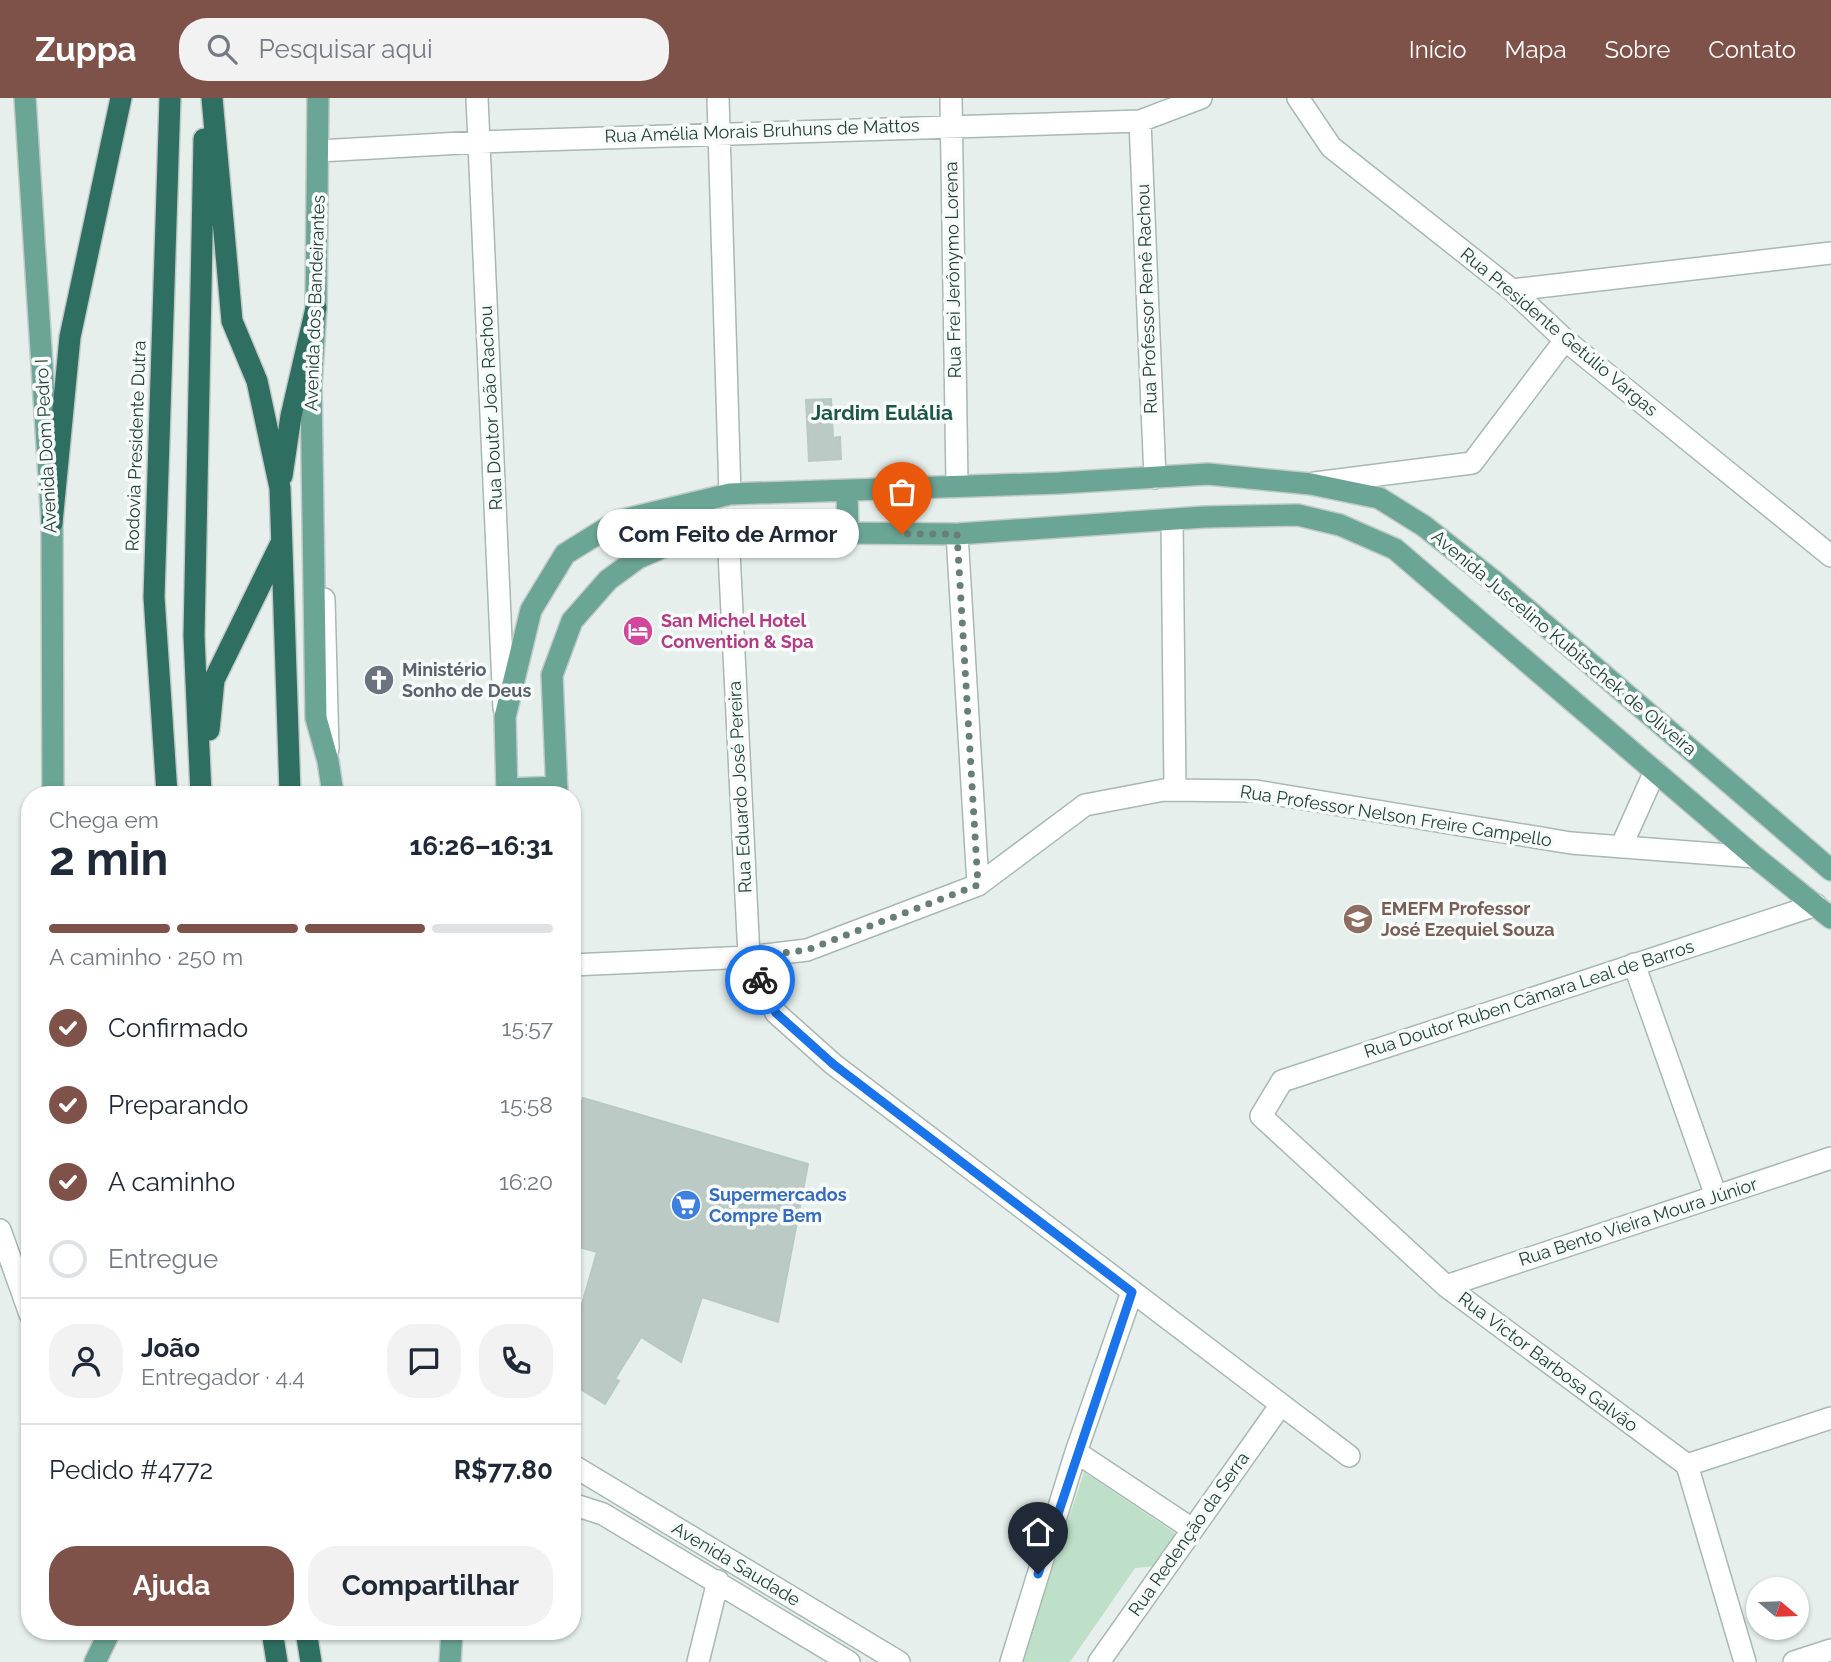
<!DOCTYPE html>
<html lang="pt">
<meta charset="utf-8">
<style>
:root{--surface:#fff;--page:#f2f2f3;--text:#1f2937;--muted:#747a83;--line:#e0e1e3;--accent:#7f5249}
body{margin:0;font-family:Raleway,sans-serif;background:var(--page);color:var(--text);height:100vh;display:flex;flex-direction:column;font-size:26px;white-space:nowrap}
*{box-sizing:border-box;margin:0}
p{font-size:23px;color:var(--muted)}
.icon{flex:none;width:38px;height:38px;fill:none;stroke:currentColor;stroke-width:2;stroke-linecap:round;stroke-linejoin:round}
.map{position:relative;flex:1;overflow:hidden}
.panel{position:absolute;left:21px;top:688px;width:560px;height:854px;display:flex;flex-direction:column;background:var(--surface);border-radius:28px;box-shadow:0 2px 5px #0004}
.panel>*{flex:none}
.needle{width:46px;rotate:109deg}
.fabs{position:absolute;left:1746px;top:1479px;display:grid;gap:14px}
.fabs a{display:grid;place-items:center;width:63px;height:63px;border-radius:50%;background:var(--surface);box-shadow:0 2px 5px #0004;font-size:35px}
.pin{position:absolute;display:grid;place-items:center;width:60px;height:60px;color:#fff;margin:-72px -30px;border-radius:50% 50% 50% 0;rotate:-45deg;box-shadow:0 0 7px #0007}
.pin .icon{rotate:45deg}
.courier{position:absolute;display:grid;place-items:center;width:70px;height:70px;margin:-35px;border:5px solid #1a73e8;border-radius:50%;background:#fff;color:#222;box-shadow:0 2px 9px #0007}
.bubble{position:absolute;height:49px;border-radius:24px;background:var(--surface);box-shadow:0 2px 5px #0004;font-size:23px;font-weight:700;line-height:49px;text-align:center}
.head em{font-style:normal;font-weight:700}
.head div{display:flex;flex-direction:column-reverse}
.head{display:flex;align-items:center;justify-content:space-between;height:119px;padding:0 28px}
h1{font-size:46px;font-weight:700;line-height:52px}
.bar{display:grid;grid-template-columns:repeat(4,1fr);gap:10px 7px;align-content:center;height:84px;padding:0 28px}
.bar i{height:9px;border-radius:5px;background:var(--line)}
.bar .on{background:var(--accent)}
.bar p{grid-column:span 4}
.line{display:flex;align-items:center;gap:18px;padding:0 28px;border-top:2px solid var(--line)}
.line div{flex:1}
.round{display:grid;place-items:center;flex:none;width:74px;height:74px;border-radius:28px;background:var(--page)}
ol{padding:0 28px;list-style:none}
li{display:flex;align-items:center;gap:21px;height:77px}
li p{margin-inline-start:auto}
li .icon{padding:7px;border-radius:50%;background:var(--accent);color:#fff;stroke-width:4}
li:last-child{color:var(--muted)}
li i{width:38px;height:38px;border:4px solid var(--line);border-radius:50%}
.cta{display:flex;gap:14px;margin-top:auto;padding:14px 28px}
.cta a{flex:1;height:80px;border-radius:28px;background:var(--accent);color:#fff;font-size:28px;font-weight:700;line-height:80px;text-align:center}
.cta a+a{background:var(--page);color:var(--text)}
header{display:flex;align-items:center;gap:42px;box-sizing:border-box;height:98px;padding:0 35px;background:var(--accent);color:#fff}
header strong{font-size:33px}
nav{display:flex;gap:38px;margin-inline-start:auto;font-size:24px}
.search{width:490px;height:63px;background:var(--page);display:flex;align-items:center;gap:18px;box-sizing:border-box;padding:0 24px;border-radius:28px;color:var(--muted);font-size:26px}
.map>svg:first-child{display:block}
</style>
<header>
<strong>Zuppa</strong>
<div class="search"><svg class="icon" aria-label="search" viewBox="0 0 24 24"><circle cx="10" cy="10" r="6"/><path d="M15 15l6 6"/></svg>Pesquisar aqui</div>
<nav><a>Início</a><a>Mapa</a><a>Sobre</a><a>Contato</a></nav>
</header>
<div class="map">
<svg width="1831" height="1564" viewBox="0 0 1831 1564">
<rect width="100%" height="100%" fill="#e6efeb"/>
<path fill="#bfe0c8" d="M 1084,1374 L 1178,1437 L 1159,1468 L 1135,1470 L 1070,1564 L 1022,1564 Z"/>
<path fill="#bbcac4" stroke="#b8c9c2" stroke-width="2" d="M 831,301 L 833,340 L 840,339 L 841,361 L 809,363 L 806,302 Z
M 583,1000 L 808,1066 L 778,1224 L 702,1199 L 681,1264 L 641,1239 L 615,1281 L 619,1283 L 605,1306 L 572,1286 L 572,1241 L 597,1154 L 572,1147 L 572,1035 Z"/>
<g fill="none" stroke-linecap="round" stroke-linejoin="round">
<g stroke="#a8b8b2" stroke-width="24">
<path id="minor" d="M 477,0 L 504,610
M 718,0 L 730,396
M 951,0 L 957,386
M 1298,0 L 1331,49 L 1512,192 L 1565,242 L 1831,458
M 1140,23 L 1155,380
M 319,53 L 479,44 L 1140,23 L 1201,0
M 1512,192 L 1831,155
M 1315,385 L 1472,365 L 1565,242
M 1172,423 L 1175,692
M 728,434 L 749,859 L 776,915 L 833,966 L 1349,1358
M 957,436 L 978,787
M 324,501 L 328,651
M 1621,749 L 1655,673
M 1634,866 L 1716,1098
M 572,867 L 749,859 L 807,852 L 978,787 L 1085,707 L 1164,692 L 1256,693 L 1571,745 L 1755,759
M 0,1132 L 30,1216
M 1446,1188 L 1831,1060
M 1076,1354 L 1192,1431
M 572,1367 L 899,1564
M 1687,1367 L 1831,1320
M 572,1406 L 603,1416 L 849,1564
M 698,1564 L 718,1483
M 1011,1564 L 1076,1354 L 1132,1194
M 1099,1564 L 1280,1308
M 1745,1564 L 1687,1367 L 1446,1188 L 1261,1018 L 1282,983 L 1816,807
M 1794,1564 L 1831,1552"/>
</g>
<g stroke="#c2cac8" stroke-width="24">
<path id="major" d="M 25,0 L 52,425 L 53,696
M 318,0 L 316,210 L 311,288 L 316,620 L 328,663 L 333,696
M 847,394 L 848,435
M 507,691 L 557,689
M 507,696 L 505,619 L 531,512 L 565,456 L 618,423 L 730,396 L 1059,385 L 1208,376 L 1311,386 L 1379,400 L 1424,428 L 1495,484 L 1831,772
M 557,696 L 552,577 L 572,523 L 608,482 L 638,460 L 680,442 L 728,434 L 957,436 L 1204,419 L 1298,417 L 1340,427 L 1395,451 L 1755,759 L 1831,820
M 95,1564 L 110,1533
M 450,1564 L 452,1533"/>
</g>
<g stroke="#c2cac8" stroke-width="24">
<path id="highway" d="M 212,0 L 232,223 L 257,283 L 280,390 L 290,696
M 282,378 L 291,318 L 316,210
M 52,425 L 70,239 L 121,0
M 209,632 L 214,582 L 281,445
M 167,696 L 154,499 L 170,0
M 201,696 L 194,538 L 204,41
M 272,1533 L 277,1564
M 306,1533 L 311,1564"/>
</g>
<use href="#minor" stroke="#fff" stroke-width="21"/>
<use href="#major" stroke="#6aa596" stroke-width="21"/>
<use href="#highway" stroke="#2f6f62" stroke-width="21"/>
</g>
<g fill="none" stroke-linecap="round" stroke-linejoin="round">
<path stroke="#687f78" stroke-width="7" stroke-dasharray="0 12.6" d="M 760,882 L 749,859 L 807,852 L 978,787 L 957,436 L 902,436"/>
<path stroke="#1a73e8" stroke-width="9" d="M 760,882 L 776,915 L 833,966 L 1132,1194 L 1038,1476"/>
</g>
<defs>
<g id="hotel-disc" transform="scale(1.575)"><circle r="9.5" fill="#d1479c" stroke="#f7fbf9"/><path d="M-6-4.5h1.5V1H6V5H4.5V3h-9V5H-6ZM-4 0a1.8 1.8 0 1 1 3.6 0ZM.5 0V-2.5h3Q6-2.5 6 0Z" fill="#fff"/></g>
<g id="church-disc" transform="scale(1.575)"><circle r="9.5" fill="#6b7280" stroke="#f7fbf9"/><path d="M-1.2-6h2.4v3.5h3.3v2.4h-3.3V6h-2.4V-.1h-3.3v-2.4h3.3Z" fill="#fff"/></g>
<g id="school-disc" transform="scale(1.575)"><circle r="9.5" fill="#8d6e63" stroke="#f7fbf9"/><path d="M0-5L7-2L0 1L-7-2ZM-4 1L0 2.5L4 1V4Q0 6-4 4Z" fill="#fff"/></g>
<g id="supermarket-disc" transform="scale(1.575)"><circle r="9.5" fill="#3f7fe0" stroke="#f7fbf9"/><path d="M-6-5.5h2.5l.6 2H6L4.5 2H-2.5L-4.4-4H-6ZM-1.5 3.2a1.3 1.3 0 1 0 .1 0ZM3 3.2a1.3 1.3 0 1 0 .1 0Z" fill="#fff"/></g>
</defs>
<g fill-rule="evenodd">
<use href="#hotel-disc" x="638" y="533"/>
<use href="#church-disc" x="379" y="582"/>
<use href="#school-disc" x="1358" y="821"/>
<use href="#supermarket-disc" x="686" y="1107"/>
</g>
<g text-anchor="middle" stroke-width="7" stroke-linejoin="round" paint-order="stroke">
<g font-size="18" fill="#24423a" stroke="#f7fbf9">
<text transform="translate(762 33) rotate(-2)" y="6">Rua Amélia Morais Bruhuns de Mattos</text>
<text transform="translate(953 172) rotate(-91)" y="6">Rua Frei Jerônymo Lorena</text>
<text transform="translate(1147 201) rotate(-92)" y="6">Rua Professor Renê Rachou</text>
<text transform="translate(315 205) rotate(-88)" y="6">Avenida dos Bandeirantes</text>
<text transform="translate(1559 234) rotate(40)" y="6">Rua Presidente Getúlio Vargas</text>
<text transform="translate(491 310) rotate(-93)" y="6">Rua Doutor João Rachou</text>
<text transform="translate(46 348) rotate(-93)" y="6">Avenida Dom Pedro I</text>
<text transform="translate(136 348) rotate(-88)" y="6">Rodovia Presidente Dutra</text>
<text transform="translate(1564 545) rotate(40)" y="6">Avenida Juscelino Kubitschek de Oliveira</text>
<text transform="translate(740 689) rotate(-93)" y="6">Rua Eduardo José Pereira</text>
<text transform="translate(1396 718) rotate(9)" y="6">Rua Professor Nelson Freire Campello</text>
<text transform="translate(1529 901) rotate(-18)" y="6">Rua Doutor Ruben Câmara Leal de Barros</text>
<text transform="translate(1638 1124) rotate(-18)" y="6">Rua Bento Vieira Moura Júnior</text>
<text transform="translate(1548 1264) rotate(37)" y="6">Rua Victor Barbosa Galvão</text>
<text transform="translate(1189 1436) rotate(-55)" y="6">Rua Redenção da Serra</text>
<text transform="translate(736 1466) rotate(31)" y="6">Avenida Saudade</text>
</g>
<g font-size="18" font-weight="bold" fill="#b23c85" stroke="#f7fbf9" text-anchor="start">
<text x="661" y="529">San Michel Hotel<tspan x="661" dy="21">Convention &amp; Spa</tspan></text>
</g>
<g font-size="18" font-weight="bold" fill="#5b616d" stroke="#f7fbf9" text-anchor="start">
<text x="402" y="578">Ministério<tspan x="402" dy="21">Sonho de Deus</tspan></text>
</g>
<g font-size="18" font-weight="bold" fill="#785e54" stroke="#f7fbf9" text-anchor="start">
<text x="1381" y="817">EMEFM Professor<tspan x="1381" dy="21">José Ezequiel Souza</tspan></text>
</g>
<g font-size="18" font-weight="bold" fill="#366cbe" stroke="#f7fbf9" text-anchor="start">
<text x="709" y="1103">Supermercados<tspan x="709" dy="21">Compre Bem</tspan></text>
</g>
<g font-size="21" font-weight="bold" fill="#1f5548" stroke="#f7fbf9">
<text x="882" y="322">Jardim Eulália</text>
</g>
</g>
</svg>
<div class="fabs">
<a><svg class="needle" viewBox="-14 -14 28 28"><path d="M0-13l5 13h-10z" fill="#e53935"/><path d="M0 13l5-13h-10z" fill="#747a83"/></svg></a>
</div>
<div class="pin" style="left:902px;top:436px;background:#ea580c"><svg class="icon" aria-label="bag" viewBox="0 0 24 24"><path d="M5 8h14l-1 12H6zM9 8a3 3 0 0 1 6 0"/></svg></div>
<div class="pin" style="left:1038px;top:1476px;background:#1f2937"><svg class="icon" aria-label="home" viewBox="0 0 24 24"><path d="M3 11l9-7 9 7M6 9v11h12V9"/></svg></div>
<div class="courier" style="left:760px;top:882px"><svg class="icon" aria-label="bike" viewBox="0 0 24 24"><circle cx="6" cy="16" r="4"/><circle cx="18" cy="16" r="4"/><path d="M6 16l4-8h5l3 8M10 8l3 8H6M13 5h3"/></svg></div>
<div class="bubble" style="left:597px;top:411px;width:262px">Com Feito de Armor</div>
<section class="panel">
<div class="head"><div><h1>2 min</h1><p>Chega em</p></div><em>16:26–16:31</em></div>
<div class="bar"><i class="on"></i><i class="on"></i><i class="on"></i><i></i><p>A caminho · 250 m</p></div>
<ol>
<li><svg class="icon" aria-label="check" viewBox="0 0 24 24"><path d="M5 12l5 5 9-10"/></svg>Confirmado<p>15:57</p></li>
<li><svg class="icon" aria-label="check" viewBox="0 0 24 24"><path d="M5 12l5 5 9-10"/></svg>Preparando<p>15:58</p></li>
<li><svg class="icon" aria-label="check" viewBox="0 0 24 24"><path d="M5 12l5 5 9-10"/></svg>A caminho<p>16:20</p></li>
<li><i></i>Entregue</li>
</ol>
<div class="line" style="height:126px"><a class="round"><svg class="icon" aria-label="person" viewBox="0 0 24 24"><circle cx="12" cy="8" r="4"/><path d="M4 21q1-7 8-7t8 7"/></svg></a><div><b>João</b><p>Entregador · 4.4</p></div><a class="round"><svg class="icon" aria-label="chat" viewBox="0 0 24 24"><path d="M4 5h16v11H9l-5 4z"/></svg></a><a class="round"><svg class="icon" aria-label="phone" viewBox="0 0 24 24"><path d="M5 4h4l2 5-3 2q2 4 5 5l2-3 5 2v4C11 20 4 13 5 4z"/></svg></a></div>
<div class="line" style="height:91px"><div>Pedido #4772</div><b>R$77.80</b></div>
<div class="cta"><a>Ajuda</a><a>Compartilhar</a></div>
</section>
</div>
